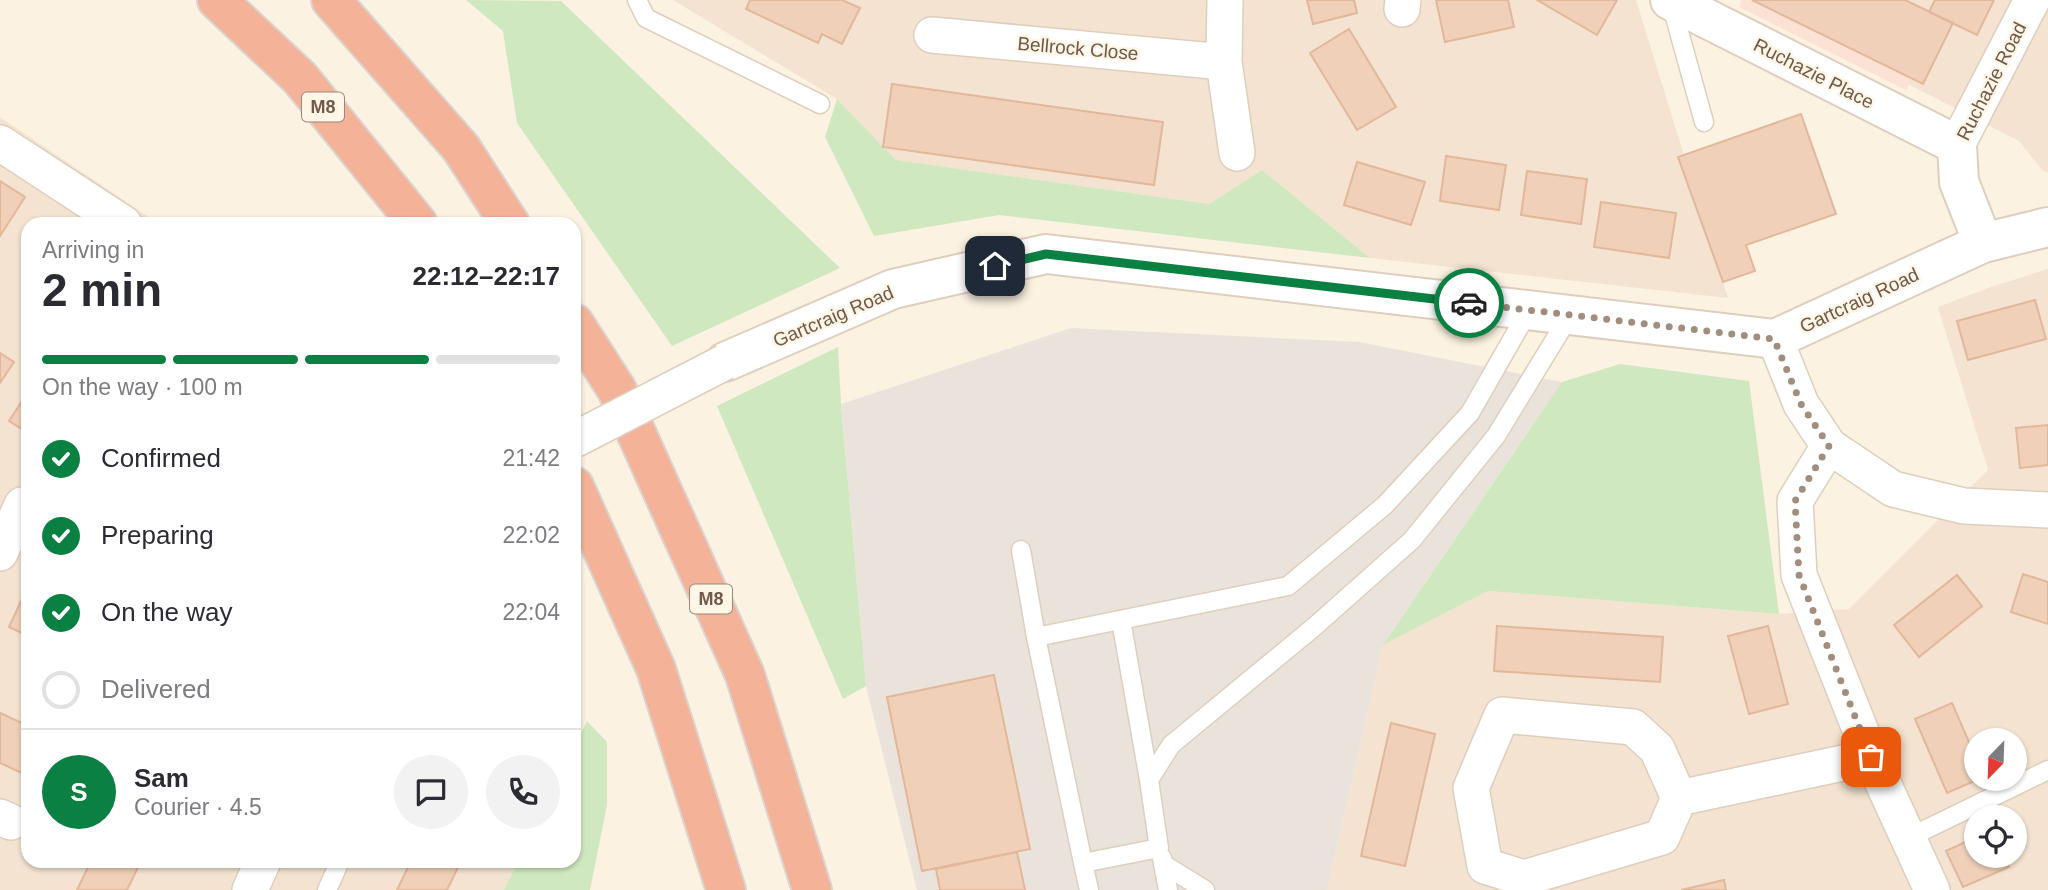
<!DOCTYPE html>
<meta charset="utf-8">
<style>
:root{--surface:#fff;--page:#f2f2f3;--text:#2b2b33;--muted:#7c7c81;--line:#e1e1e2;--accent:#0b8043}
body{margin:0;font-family:Helvetica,sans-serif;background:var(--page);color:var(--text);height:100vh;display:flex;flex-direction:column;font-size:26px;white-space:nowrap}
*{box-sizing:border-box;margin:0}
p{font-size:23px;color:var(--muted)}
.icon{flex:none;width:38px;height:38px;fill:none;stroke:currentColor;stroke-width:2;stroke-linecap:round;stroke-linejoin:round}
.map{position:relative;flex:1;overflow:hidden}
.details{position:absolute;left:21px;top:217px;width:560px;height:651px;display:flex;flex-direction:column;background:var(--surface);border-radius:21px;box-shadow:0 2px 5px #0004}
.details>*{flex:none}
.needle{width:46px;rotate:203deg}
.controls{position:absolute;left:1964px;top:728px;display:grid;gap:14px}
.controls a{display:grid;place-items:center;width:63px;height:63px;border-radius:50%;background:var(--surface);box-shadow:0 2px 5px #0004;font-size:35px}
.pin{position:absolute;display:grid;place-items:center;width:60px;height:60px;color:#fff;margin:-30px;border-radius:14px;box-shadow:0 4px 10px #0006}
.courier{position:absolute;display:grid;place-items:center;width:70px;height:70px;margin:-35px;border:5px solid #0b8043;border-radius:50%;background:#fff;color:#222;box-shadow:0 2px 9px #0007}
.headline em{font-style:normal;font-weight:800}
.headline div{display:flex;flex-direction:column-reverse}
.headline{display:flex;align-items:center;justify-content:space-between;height:119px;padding:0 21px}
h1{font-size:46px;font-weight:800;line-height:52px}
.bar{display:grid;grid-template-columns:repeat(4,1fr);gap:10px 7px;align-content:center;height:84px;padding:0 21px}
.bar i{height:9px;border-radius:5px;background:var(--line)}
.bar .on{background:var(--accent)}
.bar p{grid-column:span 4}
.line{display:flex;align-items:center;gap:18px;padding:0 21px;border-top:2px solid var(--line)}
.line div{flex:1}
.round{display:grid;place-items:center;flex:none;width:74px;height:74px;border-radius:37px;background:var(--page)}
ol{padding:0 21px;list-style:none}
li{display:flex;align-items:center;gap:21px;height:77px}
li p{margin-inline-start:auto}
li .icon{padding:7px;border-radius:50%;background:var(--accent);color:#fff;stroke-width:4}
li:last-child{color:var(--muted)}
li i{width:38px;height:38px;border:4px solid var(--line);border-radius:50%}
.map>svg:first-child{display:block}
</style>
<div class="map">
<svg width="2048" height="890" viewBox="0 0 2048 890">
<rect width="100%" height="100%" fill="#fbf2e1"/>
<path fill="#f3e3d0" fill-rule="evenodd" d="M 673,0 L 1636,0 L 1728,298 L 1370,258 L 1262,170 L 1209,204 L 896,160 L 837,99 Z
M 1744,0 L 2048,0 L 2048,173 L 2043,171 L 2019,141 Z
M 0,117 L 159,224 L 28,224 L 28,861 L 518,861 L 504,890 L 0,890 Z
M 2048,269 L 2048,890 L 1327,890 L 1383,645 L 1488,591 L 1779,614 L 1849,609 L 1988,470 L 1938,307 L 1994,286 ZM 1976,740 L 2014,740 L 2014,779 L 1976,779 ZM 1976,817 L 2014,817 L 2014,856 L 1976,856 Z"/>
<path fill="#fce1d5" d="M 1742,0 L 1907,0 L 1942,18 L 1906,90 L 1739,7 Z"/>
<path fill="#eae3dc" d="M 1071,328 L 1359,342 L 1562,382 L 1383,645 L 1327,890 L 917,890 L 866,686 L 841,404 Z"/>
<path fill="#d0e8c0" d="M 466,0 L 561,1 L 840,268 L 672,346 L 517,123 L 503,31 Z
M 837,99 L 896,160 L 1209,204 L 1262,170 L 1370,258 L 999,215 L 874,236 L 825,137 Z
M 838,347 L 841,404 L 866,686 L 843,699 L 717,406 Z
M 1620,364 L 1749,381 L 1779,614 L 1488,591 L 1383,645 L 1562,382 Z
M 587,721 L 607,742 L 607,805 L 590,890 L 504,890 L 518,861 L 574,861 L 574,747 Z"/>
<path fill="#f0d0b9" stroke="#e2b79a" stroke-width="2" d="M 750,0 L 842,0 L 860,8 L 842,44 L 822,34 L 818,43 L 746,9 Z
M 1307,0 L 1354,0 L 1357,13 L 1313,24 Z
M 1436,0 L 1508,0 L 1514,27 L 1445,42 Z
M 1537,0 L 1617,0 L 1597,35 Z
M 1752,0 L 1905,0 L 1953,23 L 1923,84 Z
M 1935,0 L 1994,0 L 1977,35 L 1929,12 Z
M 1349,29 L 1396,107 L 1357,130 L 1310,53 Z
M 892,84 L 1163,122 L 1154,185 L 883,147 Z
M 1801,114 L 1836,214 L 1746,245 L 1755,271 L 1723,282 L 1678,157 Z
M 1446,156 L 1506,165 L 1499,210 L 1440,201 Z
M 1357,162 L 1425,182 L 1411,225 L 1344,205 Z
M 1527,171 L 1587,179 L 1581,224 L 1521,215 Z
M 0,181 L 25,197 L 0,236 Z
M 1601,202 L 1676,213 L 1669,258 L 1594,247 Z
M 2035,300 L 2046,339 L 1968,360 L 1957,321 Z
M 0,353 L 14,362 L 0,383 Z
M 28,392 L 28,433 L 9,421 Z
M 2048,425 L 2048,465 L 2020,468 L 2016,428 Z
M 2023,574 L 2048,582 L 2048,624 L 2011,612 Z
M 1957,575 L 1982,606 L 1919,657 L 1894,625 Z
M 28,586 L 28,636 L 9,627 Z
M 1497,626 L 1663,637 L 1660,682 L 1494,671 Z
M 1768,626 L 1788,704 L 1749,714 L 1728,636 Z
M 994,675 L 1030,849 L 922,871 L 887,697 Z
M 1952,703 L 1976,758 L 1976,779 L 1979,779 L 1947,793 L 1915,719 Z
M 0,713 L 28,726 L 28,776 L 0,763 Z
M 1391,723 L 1435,734 L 1405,866 L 1361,856 Z
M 1976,837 L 1976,856 L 2004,856 L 2009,867 L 1963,887 L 1946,851 Z
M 1017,852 L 1025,890 L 940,890 L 936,869 Z
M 91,861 L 141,861 L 127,890 L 77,890 Z
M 411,861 L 461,861 L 447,890 L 397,890 Z
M 1724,880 L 1726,890 L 1681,890 Z"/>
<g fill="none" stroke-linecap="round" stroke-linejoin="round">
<g stroke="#dfcebd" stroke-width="21">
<path id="service" d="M 637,0 L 646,18 L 820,104
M 1671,3 L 1704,122
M 1529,310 L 1470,413 L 1385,505 L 1288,586 L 1036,637 L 1083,863 L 1159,848 L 1149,780 L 1171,745 L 1314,627 L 1412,540 L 1496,436 L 1570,315
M 1021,550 L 1036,637
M 1121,620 L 1149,780
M 1908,838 L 2048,770
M 1162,858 L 1168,890
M 1083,863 L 1089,890
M 1163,864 L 1205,890
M 327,890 L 340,861"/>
</g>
<g stroke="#dfcebd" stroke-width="38">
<path id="minor" d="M 1225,0 L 1224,62 L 1237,153
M 1402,9 L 1403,0
M 932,35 L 1224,62
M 0,143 L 124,224
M 1957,145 L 2032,0
M 1775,339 L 1801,404 L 1829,446 L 1893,489 L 1964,506 L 2048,510
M 1829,446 L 1795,501 L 1799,575 L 1871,757 L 1932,890
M 0,553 L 22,505
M 1502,715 L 1633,727 L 1657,749 L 1679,798 L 1662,837 L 1524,878 L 1485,866 L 1471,788 Z
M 1679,798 L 1871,757
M 0,817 L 11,822
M 250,890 L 263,861"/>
</g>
<g stroke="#dfcebd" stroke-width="42">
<path id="tertiary" d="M 1670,0 L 1957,145 L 1959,182 L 1983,243
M 725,362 L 893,289 L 1046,254 L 1775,339 L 1983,243 L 2048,227"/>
</g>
<g stroke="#dad4d0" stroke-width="42">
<path id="motorway" d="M 217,0 L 300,78 L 418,224
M 331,0 L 461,148 L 510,224
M 574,323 L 617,390 L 745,675 L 812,890
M 574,486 L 656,669 L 726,890"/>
</g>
<use href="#service" stroke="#fff" stroke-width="18"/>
<use href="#minor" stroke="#fff" stroke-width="35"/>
<use href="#tertiary" stroke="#fff" stroke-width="38"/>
<use href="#motorway" stroke="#f4b299" stroke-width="38"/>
<g stroke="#dfcebd" stroke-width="38" stroke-linecap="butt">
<path id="minor-bridge" d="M 574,440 L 725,362"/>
</g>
<use href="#minor-bridge" stroke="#fff" stroke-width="35"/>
</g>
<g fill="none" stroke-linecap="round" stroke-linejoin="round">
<path stroke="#a18e7e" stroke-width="7" stroke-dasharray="0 12.6" d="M 1469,303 L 1774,339 L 1801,404 L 1829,446 L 1795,501 L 1799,575 L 1871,757"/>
<path stroke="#0b8043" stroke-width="9" d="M 995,266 L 1046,254 L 1469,303"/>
</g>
<g text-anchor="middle" stroke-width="5" stroke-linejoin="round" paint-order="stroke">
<g fill="#fff6e7" stroke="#9c8778" stroke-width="2">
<rect x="302" y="92.5" width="42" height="29" rx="5"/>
<rect x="690" y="584.5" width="42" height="29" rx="5"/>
</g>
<g font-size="18" font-weight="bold" fill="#715849">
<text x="323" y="113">M8</text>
<text x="711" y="605">M8</text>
</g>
<g font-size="19" fill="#715849" stroke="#fff6e7">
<text transform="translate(1078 48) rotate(5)" y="7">Bellrock Close</text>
<text transform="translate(1814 73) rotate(27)" y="7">Ruchazie Place</text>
<text transform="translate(1991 81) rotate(-63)" y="7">Ruchazie Road</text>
<text transform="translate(1859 300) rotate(-25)" y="7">Gartcraig Road</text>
<text transform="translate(833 316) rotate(-23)" y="7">Gartcraig Road</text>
</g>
</g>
</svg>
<div class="controls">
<a><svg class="needle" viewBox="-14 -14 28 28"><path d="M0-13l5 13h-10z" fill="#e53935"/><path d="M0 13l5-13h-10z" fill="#7c7c81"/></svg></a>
<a><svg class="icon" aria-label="locate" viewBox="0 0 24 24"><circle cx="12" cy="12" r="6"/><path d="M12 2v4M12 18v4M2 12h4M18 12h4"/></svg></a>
</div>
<div class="pin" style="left:1871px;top:757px;background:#ea580c"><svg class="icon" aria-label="bag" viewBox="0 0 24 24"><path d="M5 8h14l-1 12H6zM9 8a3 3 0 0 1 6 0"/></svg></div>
<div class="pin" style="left:995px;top:266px;background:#1f2937"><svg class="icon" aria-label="home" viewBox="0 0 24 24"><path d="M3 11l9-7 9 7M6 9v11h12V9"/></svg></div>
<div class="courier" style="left:1469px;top:303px"><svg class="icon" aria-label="car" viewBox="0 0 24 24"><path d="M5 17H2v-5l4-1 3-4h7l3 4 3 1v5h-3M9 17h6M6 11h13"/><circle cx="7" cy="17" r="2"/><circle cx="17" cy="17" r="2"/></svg></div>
<section class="details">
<div class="headline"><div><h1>2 min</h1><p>Arriving in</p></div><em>22:12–22:17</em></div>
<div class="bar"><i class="on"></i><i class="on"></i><i class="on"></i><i></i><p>On the way · 100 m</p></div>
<ol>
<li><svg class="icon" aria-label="check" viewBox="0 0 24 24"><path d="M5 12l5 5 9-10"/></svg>Confirmed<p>21:42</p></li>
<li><svg class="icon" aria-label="check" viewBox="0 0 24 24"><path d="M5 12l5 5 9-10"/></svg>Preparing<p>22:02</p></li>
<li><svg class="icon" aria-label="check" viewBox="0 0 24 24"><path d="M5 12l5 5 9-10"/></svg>On the way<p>22:04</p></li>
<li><i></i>Delivered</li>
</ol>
<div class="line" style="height:126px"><b class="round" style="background:var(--accent);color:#fff">S</b><div><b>Sam</b><p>Courier · 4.5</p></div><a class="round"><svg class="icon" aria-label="chat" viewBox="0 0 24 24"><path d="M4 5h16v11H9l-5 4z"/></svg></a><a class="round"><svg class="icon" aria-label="phone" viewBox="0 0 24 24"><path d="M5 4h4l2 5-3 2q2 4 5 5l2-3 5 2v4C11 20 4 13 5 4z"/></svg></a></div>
</section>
</div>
